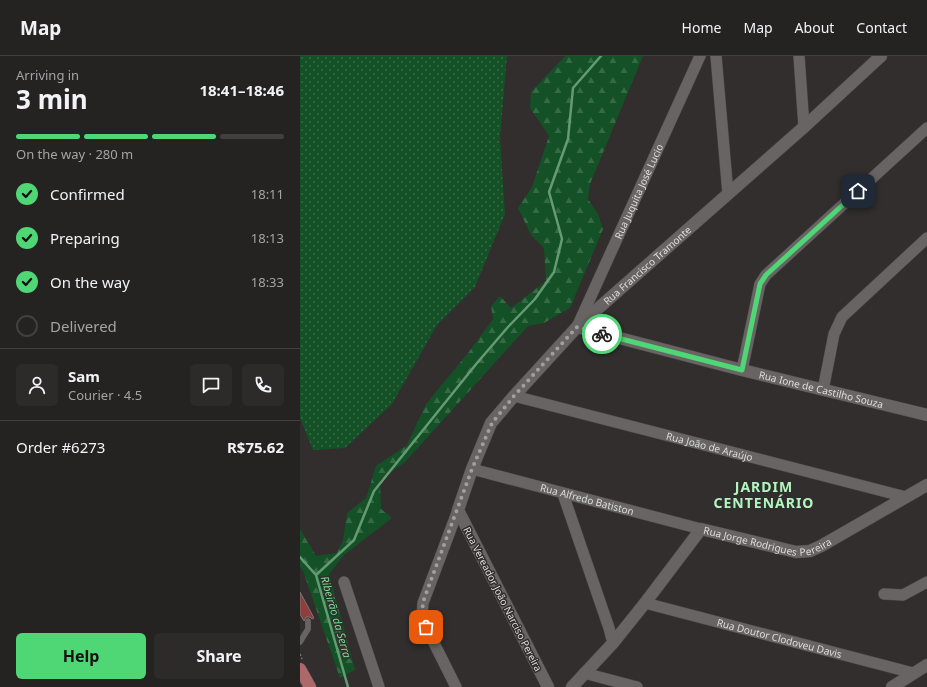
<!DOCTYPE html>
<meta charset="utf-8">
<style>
:root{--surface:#252222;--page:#2d2a2a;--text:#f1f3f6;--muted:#a3a4a5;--line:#423f40;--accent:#4fd675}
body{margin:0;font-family:"Noto Sans",sans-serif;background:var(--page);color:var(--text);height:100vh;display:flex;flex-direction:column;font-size:15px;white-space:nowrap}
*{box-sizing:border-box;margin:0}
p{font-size:13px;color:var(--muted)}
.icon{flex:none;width:22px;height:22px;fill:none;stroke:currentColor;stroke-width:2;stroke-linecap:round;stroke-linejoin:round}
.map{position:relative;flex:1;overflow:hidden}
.drawer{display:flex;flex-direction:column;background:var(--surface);width:300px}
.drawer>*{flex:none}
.pin{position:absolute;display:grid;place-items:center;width:34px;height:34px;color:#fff;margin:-17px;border-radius:8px;box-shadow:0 2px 6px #0006}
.courier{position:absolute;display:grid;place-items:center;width:40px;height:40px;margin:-20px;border:3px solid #4fd675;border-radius:50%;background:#fff;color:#222;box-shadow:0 1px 5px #0007}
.summary em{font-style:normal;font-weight:700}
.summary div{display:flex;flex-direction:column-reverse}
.summary{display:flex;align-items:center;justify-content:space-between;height:68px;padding:0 16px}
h1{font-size:26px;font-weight:700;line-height:30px}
.bar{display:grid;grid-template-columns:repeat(4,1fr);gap:6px 4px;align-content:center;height:48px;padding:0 16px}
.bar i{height:5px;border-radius:3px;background:var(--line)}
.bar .selected{background:var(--accent)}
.bar p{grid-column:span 4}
.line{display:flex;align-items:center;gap:10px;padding:0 16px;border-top:1px solid var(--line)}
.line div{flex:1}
.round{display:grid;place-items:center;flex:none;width:42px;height:42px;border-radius:6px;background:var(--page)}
ol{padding:0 16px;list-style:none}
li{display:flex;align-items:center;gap:12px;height:44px}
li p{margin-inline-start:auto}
li .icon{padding:4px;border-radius:50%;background:var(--accent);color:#111;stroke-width:4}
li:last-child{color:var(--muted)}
li i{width:22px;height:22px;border:2px solid var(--line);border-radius:50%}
.button{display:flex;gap:8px;margin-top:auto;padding:8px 16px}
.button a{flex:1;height:46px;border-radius:6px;background:var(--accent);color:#111;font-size:16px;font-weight:700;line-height:46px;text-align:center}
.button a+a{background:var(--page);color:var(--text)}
header{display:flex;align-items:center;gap:24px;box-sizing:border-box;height:56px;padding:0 20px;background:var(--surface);border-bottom:1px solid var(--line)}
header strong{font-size:19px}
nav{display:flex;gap:22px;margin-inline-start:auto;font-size:14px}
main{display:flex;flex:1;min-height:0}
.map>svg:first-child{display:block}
</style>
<header>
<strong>Map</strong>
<nav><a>Home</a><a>Map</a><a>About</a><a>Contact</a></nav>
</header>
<main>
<section class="drawer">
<div class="summary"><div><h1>3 min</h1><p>Arriving in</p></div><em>18:41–18:46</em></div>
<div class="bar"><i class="selected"></i><i class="selected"></i><i class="selected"></i><i></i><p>On the way · 280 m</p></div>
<ol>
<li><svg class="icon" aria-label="check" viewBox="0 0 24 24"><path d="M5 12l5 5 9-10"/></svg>Confirmed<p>18:11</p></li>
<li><svg class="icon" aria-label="check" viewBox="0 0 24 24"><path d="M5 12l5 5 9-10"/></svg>Preparing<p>18:13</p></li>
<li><svg class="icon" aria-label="check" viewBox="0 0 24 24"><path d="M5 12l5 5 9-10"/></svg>On the way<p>18:33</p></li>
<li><i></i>Delivered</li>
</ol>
<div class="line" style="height:72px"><a class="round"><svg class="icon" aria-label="person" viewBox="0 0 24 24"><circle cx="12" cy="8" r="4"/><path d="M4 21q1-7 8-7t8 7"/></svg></a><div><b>Sam</b><p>Courier · 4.5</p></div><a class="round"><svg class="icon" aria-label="chat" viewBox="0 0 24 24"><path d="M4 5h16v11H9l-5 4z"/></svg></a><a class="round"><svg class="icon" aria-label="phone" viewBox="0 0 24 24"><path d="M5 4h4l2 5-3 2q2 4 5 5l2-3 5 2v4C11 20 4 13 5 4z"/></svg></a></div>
<div class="line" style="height:52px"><div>Order #6273</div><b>R$75.62</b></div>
<div class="button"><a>Help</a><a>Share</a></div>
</section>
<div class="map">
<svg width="627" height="631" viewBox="0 0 627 631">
<defs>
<pattern id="grass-dots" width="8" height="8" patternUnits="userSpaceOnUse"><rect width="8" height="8" fill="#145126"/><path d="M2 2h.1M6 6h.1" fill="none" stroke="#366945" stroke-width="1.8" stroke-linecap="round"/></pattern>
<pattern id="forest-firs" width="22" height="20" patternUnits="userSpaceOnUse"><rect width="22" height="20" fill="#145126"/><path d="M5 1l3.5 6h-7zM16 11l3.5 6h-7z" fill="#366945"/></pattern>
</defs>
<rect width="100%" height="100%" fill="#312e2d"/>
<path fill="url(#grass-dots)" d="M 0,0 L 207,0 L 200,82 L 205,158 L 175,231 L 137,269 L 92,348 L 45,392 L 13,394 L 0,362 Z"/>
<path fill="url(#forest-firs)" d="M 265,0 L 343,0 L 290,128 L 288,143 L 298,158 L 303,173 L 270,252 L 244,267 L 228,270 L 106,405 L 80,424 L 81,453 L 92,462 L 44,499 L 29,518 L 55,614 L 40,622 L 3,515 L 0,511 L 0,473 L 16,500 L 37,497 L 43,484 L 47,457 L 66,442 L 76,410 L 107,389 L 126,348 L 168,297 L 193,263 L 191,250 L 200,240 L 211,252 L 246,225 L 244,192 L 231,179 L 218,152 L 232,131 L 249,80 L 230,52 L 231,36 Z"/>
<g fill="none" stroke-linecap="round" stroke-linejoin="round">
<path stroke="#669a73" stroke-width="2.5" d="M 0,501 L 16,519 L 48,631
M 16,519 L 54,484 L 74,435 L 177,307 L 208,271 L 235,243 L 254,216 L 262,183 L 249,136 L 268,83 L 273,32 L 301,0"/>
</g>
<path fill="#903d3e" stroke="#7a7676" d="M 0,536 L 14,562 L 12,563 L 10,561 L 6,561 L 4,565 L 0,558 Z"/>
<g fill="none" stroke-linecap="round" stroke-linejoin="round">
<g stroke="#4c4949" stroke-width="6">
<path id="lane" d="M 0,586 L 8,573 L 8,565"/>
</g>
<g stroke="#4c4949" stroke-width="12">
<g id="street">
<path d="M 416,0 L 428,138"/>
<path d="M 499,0 L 504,71"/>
<path id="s1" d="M 277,271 L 400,0"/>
<path d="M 442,314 L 460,228 L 466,219 L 627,72"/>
<path d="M 523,334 L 534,278 L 542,261 L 627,182"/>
<path id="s2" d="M 214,340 L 606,441"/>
<path id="s3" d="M 172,413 L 401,473"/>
<path d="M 263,438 L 309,572 L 313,587"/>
<path d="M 44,526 L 79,631"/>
<path d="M 584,538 L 603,539 L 627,526"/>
<path id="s4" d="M 345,547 L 613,617"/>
<path d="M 284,617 L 337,631"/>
<path d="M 156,631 L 126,571 L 122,559 L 123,547 L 158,454"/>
</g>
</g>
<g stroke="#4c4949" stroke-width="13">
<g id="secondary">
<path id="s5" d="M 277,271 L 442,314 L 627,359"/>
<path id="s6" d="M 248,631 L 158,454 L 172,413 L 191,367 L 214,340 L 277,271 L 504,71 L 581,0"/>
<path id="s7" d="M 272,631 L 313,587 L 345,547 L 401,473 L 496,496 L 510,495 L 521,490 L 627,429"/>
<path d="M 592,631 L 627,609"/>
</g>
</g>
<g stroke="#4c4949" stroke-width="13">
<path id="primary" d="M 0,613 L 10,631"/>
</g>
<path stroke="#7c7a79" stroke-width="1.5" stroke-dasharray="2 2" stroke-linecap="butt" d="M 0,598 L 2,603"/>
<use href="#lane" stroke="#686464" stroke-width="5.5"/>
<use href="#street" stroke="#686464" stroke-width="11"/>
<use href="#secondary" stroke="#686464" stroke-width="12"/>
<use href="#primary" stroke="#ad6869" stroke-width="12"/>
</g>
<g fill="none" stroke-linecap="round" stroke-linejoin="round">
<path stroke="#a19f9f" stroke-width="4" stroke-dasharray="0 7.2" d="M 126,571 L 122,560 L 123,546 L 172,413 L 192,367 L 214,340 L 277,271 L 302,278"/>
<path stroke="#4fd675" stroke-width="5" d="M 302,278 L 442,314 L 460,228 L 466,219 L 558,135"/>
</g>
<g text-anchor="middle" stroke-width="3" stroke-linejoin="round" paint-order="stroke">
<g font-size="10" fill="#dedcdc" stroke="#312e2d">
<text dy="4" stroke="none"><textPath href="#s1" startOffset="149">Rua Juquita José Lucio</textPath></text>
<text dy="4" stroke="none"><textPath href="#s6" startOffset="514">Rua Francisco Tramonte</textPath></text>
<text dy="4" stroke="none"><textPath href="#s5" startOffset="252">Rua Ione de Castilho Souza</textPath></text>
<text dy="4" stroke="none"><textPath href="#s2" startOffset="202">Rua João de Araújo</textPath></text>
<text dy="4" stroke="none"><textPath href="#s3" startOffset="119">Rua Alfredo Batiston</textPath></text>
<text dy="4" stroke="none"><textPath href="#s7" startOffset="273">Rua Jorge Rodrigues Pereira</textPath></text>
<text transform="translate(203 543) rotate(63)" y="4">Rua Vereador João Narciso Pereira</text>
<text dy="4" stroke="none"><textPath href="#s4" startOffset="139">Rua Doutor Clodoveu Davis</textPath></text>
</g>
<g font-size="11" font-style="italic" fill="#7add90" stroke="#312e2d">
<text transform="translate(36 561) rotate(74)" y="4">Ribeirão da Serra</text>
</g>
<g font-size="14" font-weight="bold" letter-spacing="1" fill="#b2f5be" stroke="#312e2d">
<text x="464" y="436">JARDIM<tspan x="464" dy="16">CENTENÁRIO</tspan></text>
</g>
</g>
</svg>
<div class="pin" style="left:126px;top:571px;background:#ea580c"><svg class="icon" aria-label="bag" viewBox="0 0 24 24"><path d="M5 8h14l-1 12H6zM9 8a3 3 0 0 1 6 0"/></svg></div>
<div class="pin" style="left:558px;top:135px;background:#1f2937"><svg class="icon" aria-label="home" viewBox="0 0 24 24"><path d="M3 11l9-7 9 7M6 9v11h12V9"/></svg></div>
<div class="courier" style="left:302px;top:278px"><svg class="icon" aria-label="bike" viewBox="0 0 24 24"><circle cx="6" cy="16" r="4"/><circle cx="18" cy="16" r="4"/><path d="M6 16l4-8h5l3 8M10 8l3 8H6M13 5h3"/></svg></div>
</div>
</main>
